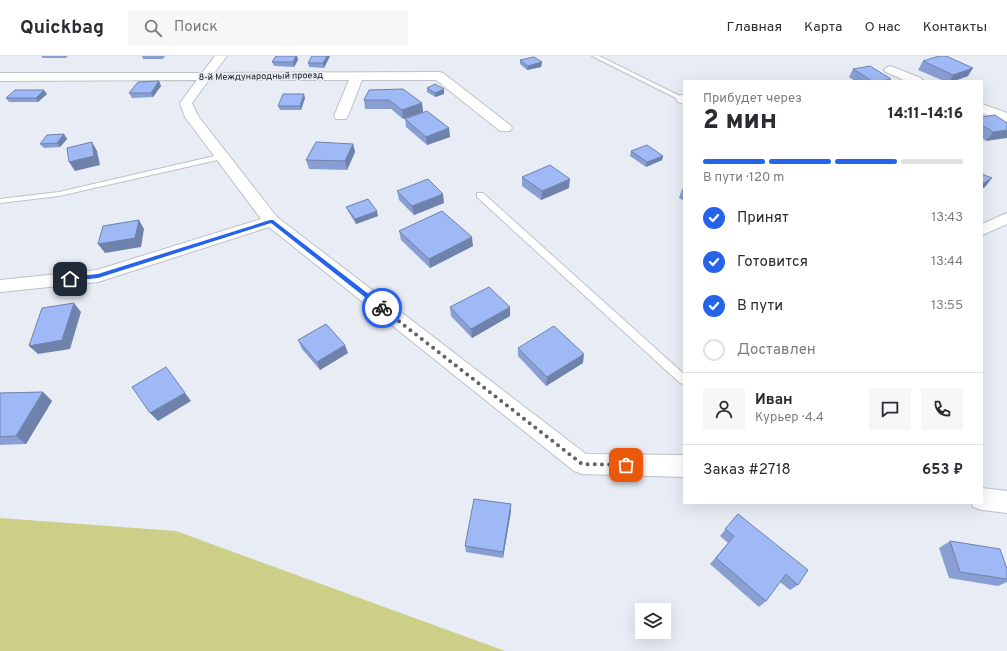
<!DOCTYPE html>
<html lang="ru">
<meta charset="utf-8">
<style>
:root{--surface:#fff;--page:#f7f7f7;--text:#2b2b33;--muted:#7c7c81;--line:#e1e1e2;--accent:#2563eb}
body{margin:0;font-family:Overpass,sans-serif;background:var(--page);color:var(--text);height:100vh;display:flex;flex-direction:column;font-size:15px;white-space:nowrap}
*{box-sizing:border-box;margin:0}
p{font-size:13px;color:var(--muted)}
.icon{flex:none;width:22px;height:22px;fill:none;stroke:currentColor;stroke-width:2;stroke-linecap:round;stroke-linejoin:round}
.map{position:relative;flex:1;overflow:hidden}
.panel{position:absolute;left:683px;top:24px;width:300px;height:424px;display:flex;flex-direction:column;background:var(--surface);border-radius:0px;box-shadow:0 4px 16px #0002}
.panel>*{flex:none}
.buttons{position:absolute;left:635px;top:547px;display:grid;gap:8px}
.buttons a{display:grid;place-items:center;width:36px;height:36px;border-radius:0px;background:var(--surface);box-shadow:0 4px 16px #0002;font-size:20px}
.pin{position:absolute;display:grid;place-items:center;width:34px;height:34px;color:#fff;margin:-17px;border-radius:8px;box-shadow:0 2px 6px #0006}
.courier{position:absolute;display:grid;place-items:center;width:40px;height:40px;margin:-20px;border:3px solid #2563eb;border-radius:50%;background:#fff;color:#222;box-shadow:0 1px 5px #0007}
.summary em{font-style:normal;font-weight:800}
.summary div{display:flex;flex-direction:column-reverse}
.summary{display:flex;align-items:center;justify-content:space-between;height:68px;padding:0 20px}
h1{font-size:26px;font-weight:800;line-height:30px}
.bar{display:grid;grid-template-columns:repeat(4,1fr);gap:6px 4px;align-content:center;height:48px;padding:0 20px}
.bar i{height:5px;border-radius:3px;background:var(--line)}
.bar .selected{background:var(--accent)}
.bar p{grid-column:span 4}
.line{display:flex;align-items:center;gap:10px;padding:0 20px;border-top:1px solid var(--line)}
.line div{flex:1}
.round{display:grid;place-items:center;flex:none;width:42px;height:42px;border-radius:0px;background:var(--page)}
ol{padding:0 20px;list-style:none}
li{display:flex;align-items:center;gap:12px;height:44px}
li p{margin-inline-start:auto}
li .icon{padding:4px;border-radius:50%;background:var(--accent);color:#fff;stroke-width:4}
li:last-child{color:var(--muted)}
li i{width:22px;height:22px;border:2px solid var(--line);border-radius:50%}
header{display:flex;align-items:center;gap:24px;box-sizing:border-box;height:56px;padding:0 20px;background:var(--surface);border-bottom:1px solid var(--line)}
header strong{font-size:19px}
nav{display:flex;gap:22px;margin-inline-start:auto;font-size:14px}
.search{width:280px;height:36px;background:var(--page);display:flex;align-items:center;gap:10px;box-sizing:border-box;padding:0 14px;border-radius:0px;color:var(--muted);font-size:15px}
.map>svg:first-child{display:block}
</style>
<header>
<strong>Quickbag</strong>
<div class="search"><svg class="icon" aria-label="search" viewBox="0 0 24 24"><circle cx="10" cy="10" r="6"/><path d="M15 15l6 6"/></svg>Поиск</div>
<nav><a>Главная</a><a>Карта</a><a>О нас</a><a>Контакты</a></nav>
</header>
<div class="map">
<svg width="1007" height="595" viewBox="0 0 1007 595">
<rect width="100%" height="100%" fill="#e8ecf4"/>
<path fill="#cccf87" d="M 0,462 L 176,475 L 505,595 L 0,595 Z"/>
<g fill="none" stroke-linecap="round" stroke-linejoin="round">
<g stroke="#bdc1c8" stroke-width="2">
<path id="service" d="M 592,0 L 599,0 L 684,42 L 684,44 L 680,44 Z
M 223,98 L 226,98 L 226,102 L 59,140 L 0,147 L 0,143 L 59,136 Z
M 477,137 L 483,137 L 684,318 L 684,328 L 680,327 L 477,141 Z"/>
</g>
<g stroke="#bdc1c8" stroke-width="2">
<path id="minor" d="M 215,0 L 227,0 L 214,17 L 439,16 L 443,17 L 510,69 L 512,72 L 510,75 L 500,75 L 436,24 L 362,24 L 348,60 L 346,63 L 336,63 L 334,60 L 349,24 L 209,24 L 192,47 L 198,60 L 277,161 L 586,398 L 684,399 L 684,421 L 582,418 L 574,415 L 269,171 L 98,226 L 0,236 L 0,224 L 97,214 L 261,163 L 185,61 L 180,47 L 197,24 L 0,25 L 0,17 L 202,17 Z
M 890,10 L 921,22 L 923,25 L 906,25 L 886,16 L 884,14 L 886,12 Z
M 682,39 L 684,40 L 684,48 L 678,46 L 676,43 L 678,40 Z
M 982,48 L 1007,57 L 1007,66 L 982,57 Z
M 1007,157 L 1007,168 L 982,179 L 982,168 Z
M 982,432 L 1007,435 L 1007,457 L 982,454 L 973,451 L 972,447 L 982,447 Z"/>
</g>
<use href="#service" fill="#fff" fill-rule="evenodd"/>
<use href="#minor" fill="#fff" fill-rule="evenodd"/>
</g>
<path fill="#899fd4" d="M 41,0 L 68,0 L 66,2 L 43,2 Z
M 142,0 L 165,0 L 163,3 L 143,3 Z
M 276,0 L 297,0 L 298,4 L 294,11 L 274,10 L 272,6 Z
M 312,0 L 330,0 L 324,12 L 309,11 L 308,7 Z
M 520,4 L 542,6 L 541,11 L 527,14 L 520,8 Z
M 923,5 L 968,20 L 954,25 L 944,25 L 918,14 Z
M 853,13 L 890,25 L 855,25 L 849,21 Z
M 159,25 L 161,30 L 153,41 L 132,42 L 129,37 Z
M 427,32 L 444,33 L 444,38 L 435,41 L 427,36 Z
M 369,34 L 422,47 L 423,56 L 403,63 L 391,53 L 365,53 L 364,44 Z
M 47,38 L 38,46 L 9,46 L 6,42 Z
M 305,42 L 301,54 L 280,54 L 278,50 Z
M 982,61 L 1007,67 L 986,85 L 982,82 Z
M 405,63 L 449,72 L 450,81 L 427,89 L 406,71 Z
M 64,78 L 67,83 L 60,91 L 44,92 L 40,88 Z
M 353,88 L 355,96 L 347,114 L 309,113 L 306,104 Z
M 631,95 L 663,100 L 662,104 L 646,111 L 630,100 Z
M 522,121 L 569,132 L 541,144 L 522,130 Z
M 684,132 L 684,145 L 679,142 L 682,133 Z
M 397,135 L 444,147 L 414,159 L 399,144 Z
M 346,151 L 378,160 L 356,168 L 348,155 Z
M 399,175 L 473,190 L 430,212 L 401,184 Z
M 450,251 L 510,260 L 472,282 L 451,260 Z
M 298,284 L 348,297 L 320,314 L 302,293 Z
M 518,292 L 583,307 L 546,330 L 518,300 Z
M 43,336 L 52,345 L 26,388 L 0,389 L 0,337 Z
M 511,448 L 511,455 L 503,502 L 466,496 L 465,490 Z
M 738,458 L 798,529 L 790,534 L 780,526 L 766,545 L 759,551 L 710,508 L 728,487 L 720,480 Z
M 950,485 L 1007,513 L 1007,526 L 998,530 L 949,522 L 939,492 Z"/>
<path fill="#6f82ac" d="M 296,0 L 297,0 L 298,4 L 294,11 L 293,6 Z
M 327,0 L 330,0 L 324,12 L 323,7 Z
M 542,6 L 541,11 L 527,14 L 528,10 Z
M 973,12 L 968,20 L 954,25 L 950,25 L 953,19 Z
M 159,25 L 161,30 L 153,41 L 151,37 Z
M 444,33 L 444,38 L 435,41 L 435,37 Z
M 44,34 L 47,38 L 38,46 L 36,42 Z
M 304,38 L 305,42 L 301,54 L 300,50 Z
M 422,47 L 423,56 L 403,63 L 402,54 Z
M 449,72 L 450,81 L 427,89 L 426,81 Z
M 1007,74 L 1007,82 L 986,85 L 993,76 Z
M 64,78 L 67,83 L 60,91 L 57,87 Z
M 92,86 L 97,95 L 100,109 L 75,115 L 69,106 Z
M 353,88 L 355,96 L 347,114 L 345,105 Z
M 663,100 L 662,104 L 646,111 L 647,106 Z
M 992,122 L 985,131 L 982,133 L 982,128 Z
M 570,123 L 569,132 L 541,144 L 542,135 Z
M 443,138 L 444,147 L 414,159 L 412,150 Z
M 377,155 L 378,160 L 356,168 L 355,163 Z
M 139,164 L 144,173 L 141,191 L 105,197 L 98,188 Z
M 472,181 L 473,190 L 430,212 L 429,203 Z
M 74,247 L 81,256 L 70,293 L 38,298 L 29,290 Z
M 510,251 L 510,260 L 472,282 L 471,273 Z
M 345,289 L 348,297 L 320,314 L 317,306 Z
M 584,298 L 583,307 L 546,330 L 547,321 Z
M 166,311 L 191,345 L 158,365 L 150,357 Z
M 43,336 L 52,345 L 26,388 L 16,380 Z
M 511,448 L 511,455 L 503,502 L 503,496 Z"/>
<path fill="#9fb9f6" stroke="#6f82ac" d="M 276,0 L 296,0 L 293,6 L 272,6 Z
M 312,0 L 327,0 L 323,7 L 308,7 Z
M 939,0 L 946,0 L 973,12 L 953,19 L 923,5 Z
M 534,1 L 542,6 L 528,10 L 520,4 Z
M 870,10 L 891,23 L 882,25 L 872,25 L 853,13 Z
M 159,25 L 151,37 L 129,37 L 138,26 Z
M 435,28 L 444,33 L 435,37 L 427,32 Z
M 403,33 L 422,47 L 402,54 L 389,44 L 364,44 L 369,34 Z
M 15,34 L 44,34 L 36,42 L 6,42 Z
M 283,38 L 304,38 L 300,50 L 278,50 Z
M 427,55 L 449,72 L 426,81 L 405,63 Z
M 995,59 L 1007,67 L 1007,74 L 993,76 L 982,69 L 982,61 Z
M 64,78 L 57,87 L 40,88 L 47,79 Z
M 92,86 L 94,100 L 69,106 L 67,92 Z
M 316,86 L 353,88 L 345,105 L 306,104 Z
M 647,89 L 663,100 L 647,106 L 631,95 Z
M 550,109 L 570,123 L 542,135 L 522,121 Z
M 982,118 L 992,122 L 982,128 Z
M 428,123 L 443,138 L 412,150 L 397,135 Z
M 368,143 L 377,155 L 355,163 L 346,151 Z
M 442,155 L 472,181 L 429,203 L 399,175 Z
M 139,164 L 135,182 L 98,188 L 103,170 Z
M 489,231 L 510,251 L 471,273 L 450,251 Z
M 74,247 L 62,284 L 29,290 L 42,252 Z
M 326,268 L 345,289 L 317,306 L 298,284 Z
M 554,270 L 584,298 L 547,321 L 518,292 Z
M 166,311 L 185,337 L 150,357 L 132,331 Z
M 43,336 L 16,380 L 0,381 L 0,337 Z
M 474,443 L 511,448 L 503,496 L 465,490 Z
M 738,458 L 808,514 L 798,529 L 786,518 L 766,545 L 716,502 L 734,480 L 725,473 Z
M 950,485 L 1000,493 L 1007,513 L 1007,523 L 960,516 Z"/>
<path fill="#2563eb" d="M 270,164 L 273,164 L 384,250 L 384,253 L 380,253 L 271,167 L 98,222 L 70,225 L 67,223 L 70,221 L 98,218 Z"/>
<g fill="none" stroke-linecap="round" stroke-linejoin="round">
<path stroke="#616368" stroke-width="4" stroke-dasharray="0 7.2" d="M 382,252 L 582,408 L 626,409"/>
</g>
<g text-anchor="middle" stroke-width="3.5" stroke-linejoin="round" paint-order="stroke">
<g font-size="9" fill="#18191c" stroke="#e8ecf4">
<text transform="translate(261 20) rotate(-1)" y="3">8-й Международный проезд</text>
</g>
</g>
</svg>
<div class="buttons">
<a><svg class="icon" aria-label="layers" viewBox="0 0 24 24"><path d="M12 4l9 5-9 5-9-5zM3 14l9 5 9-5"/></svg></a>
</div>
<div class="pin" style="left:626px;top:409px;background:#ea580c"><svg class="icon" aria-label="bag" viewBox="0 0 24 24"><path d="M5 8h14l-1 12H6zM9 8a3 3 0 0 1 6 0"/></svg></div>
<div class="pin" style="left:70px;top:223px;background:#1f2937"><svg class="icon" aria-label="home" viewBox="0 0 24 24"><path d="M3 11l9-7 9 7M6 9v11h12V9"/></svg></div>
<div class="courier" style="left:382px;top:252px"><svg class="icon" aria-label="bike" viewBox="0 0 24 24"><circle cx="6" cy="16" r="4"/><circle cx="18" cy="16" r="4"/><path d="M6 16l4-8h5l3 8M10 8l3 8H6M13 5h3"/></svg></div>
<section class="panel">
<div class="summary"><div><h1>2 мин</h1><p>Прибудет через</p></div><em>14:11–14:16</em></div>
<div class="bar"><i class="selected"></i><i class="selected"></i><i class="selected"></i><i></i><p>В пути · 120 m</p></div>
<ol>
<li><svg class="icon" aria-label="check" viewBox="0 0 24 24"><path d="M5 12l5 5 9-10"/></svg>Принят<p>13:43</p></li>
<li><svg class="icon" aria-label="check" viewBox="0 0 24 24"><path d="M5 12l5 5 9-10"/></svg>Готовится<p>13:44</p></li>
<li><svg class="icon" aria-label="check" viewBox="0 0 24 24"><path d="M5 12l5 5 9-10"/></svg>В пути<p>13:55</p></li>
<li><i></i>Доставлен</li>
</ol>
<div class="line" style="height:72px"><a class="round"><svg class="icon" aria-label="person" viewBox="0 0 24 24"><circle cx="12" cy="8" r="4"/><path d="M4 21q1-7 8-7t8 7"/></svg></a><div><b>Иван</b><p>Курьер · 4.4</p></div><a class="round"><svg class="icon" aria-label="chat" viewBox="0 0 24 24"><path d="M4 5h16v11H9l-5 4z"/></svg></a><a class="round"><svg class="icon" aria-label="phone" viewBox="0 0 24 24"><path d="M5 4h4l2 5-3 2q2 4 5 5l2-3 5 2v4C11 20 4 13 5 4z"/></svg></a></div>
<div class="line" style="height:52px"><div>Заказ #2718</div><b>653 ₽</b></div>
</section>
</div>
